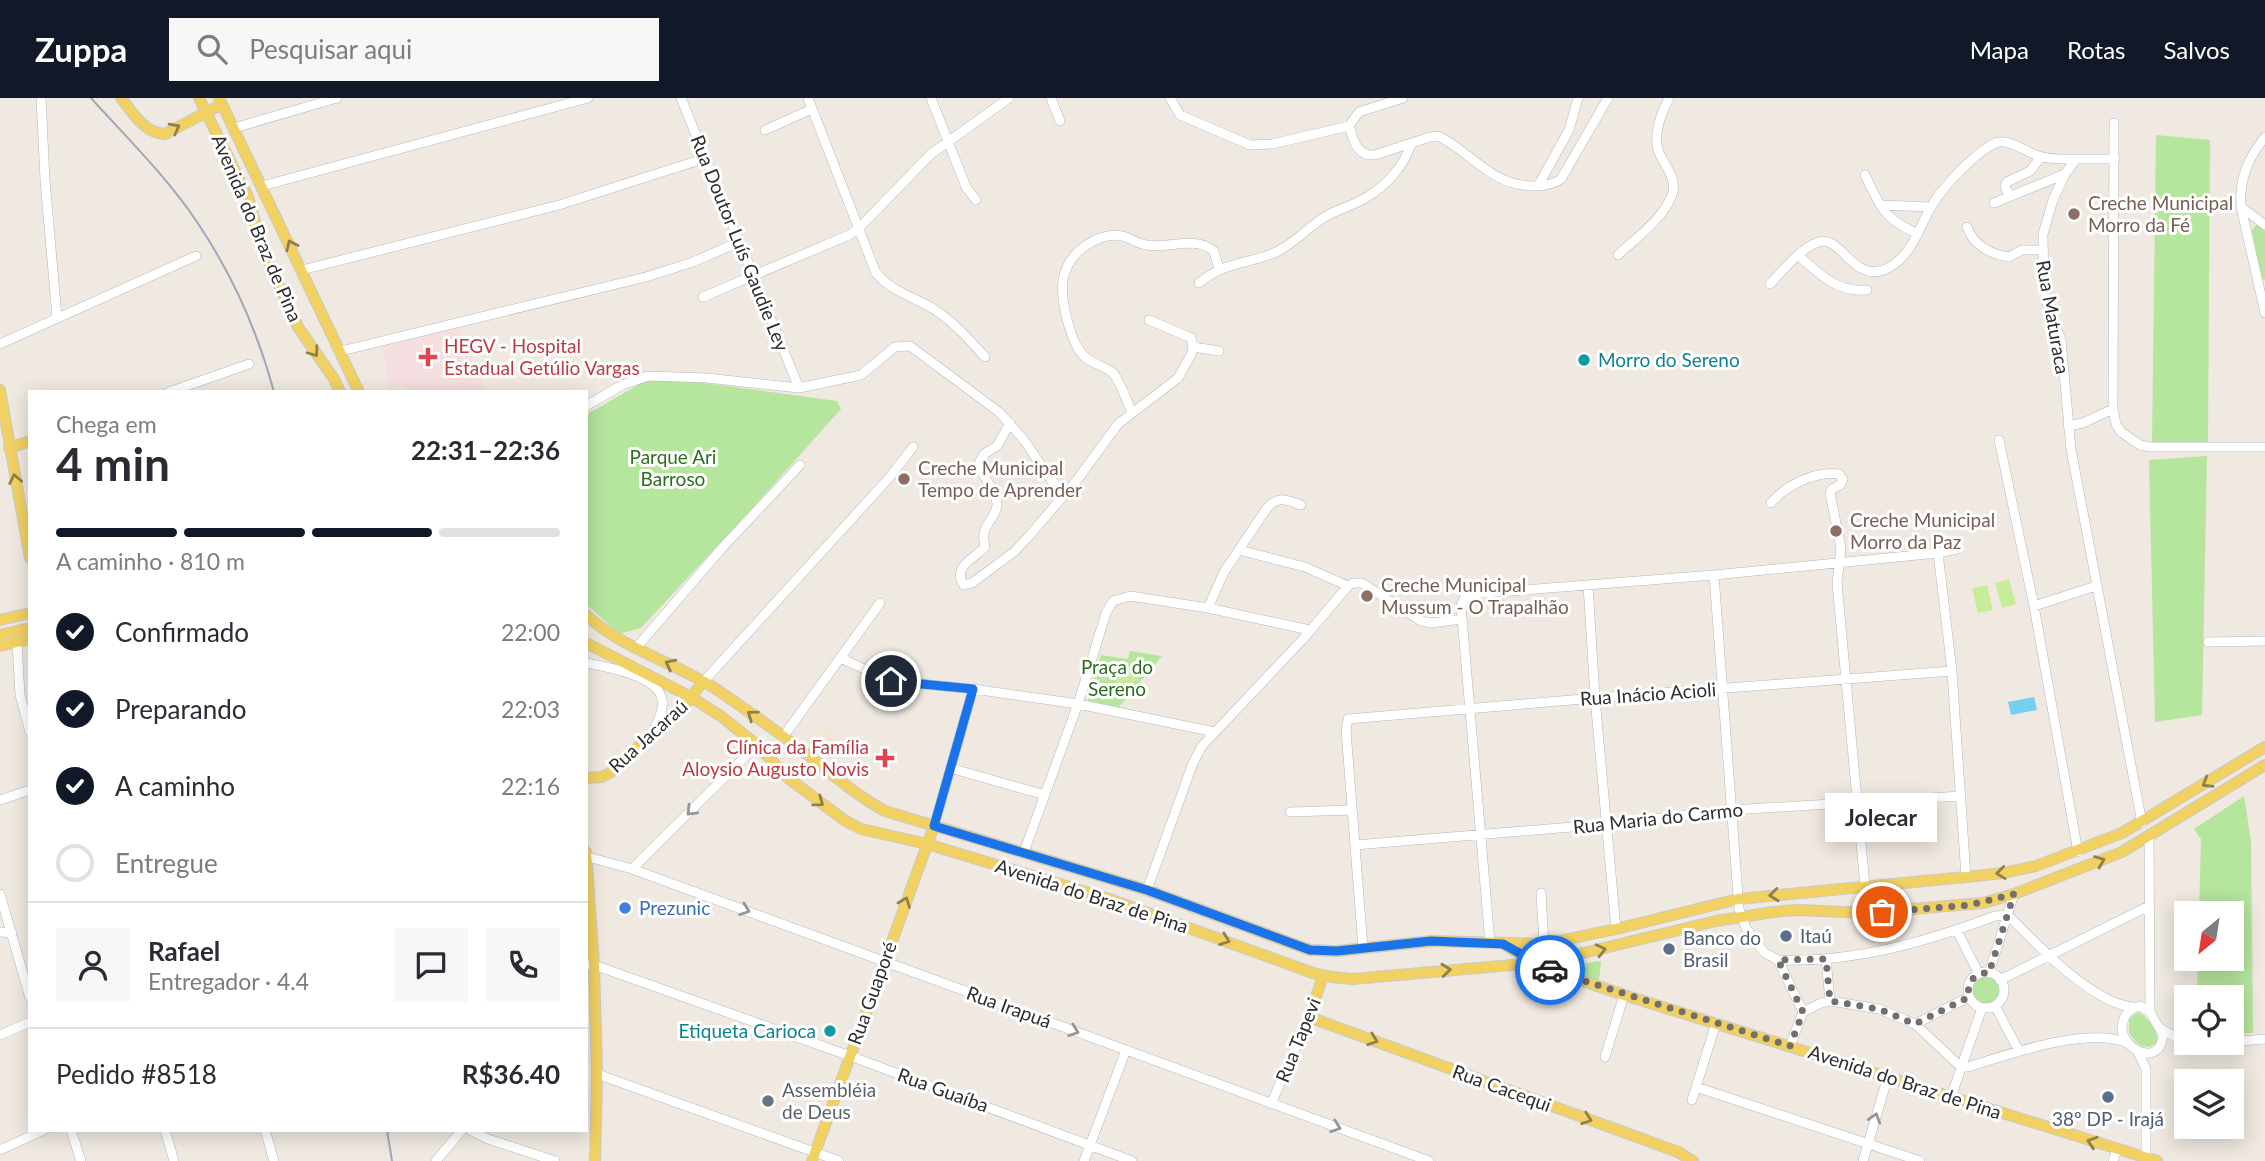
<!DOCTYPE html>
<html lang="pt">
<meta charset="utf-8">
<style>
:root{--surface:#fff;--page:#f7f7f7;--text:#2b2b33;--muted:#7c7c81;--line:#e1e1e2;--accent:#111827}
body{margin:0;font-family:Lato,sans-serif;background:var(--page);color:var(--text);height:100vh;display:flex;flex-direction:column;font-size:26px;white-space:nowrap}
*{box-sizing:border-box;margin:0}
p{font-size:23px;color:var(--muted)}
.icon{flex:none;width:38px;height:38px;fill:none;stroke:currentColor;stroke-width:2;stroke-linecap:round;stroke-linejoin:round}
.map{position:relative;flex:1;overflow:hidden}
.side{position:absolute;left:28px;top:292px;width:560px;height:742px;display:flex;flex-direction:column;background:var(--surface);border-radius:0px;box-shadow:0 4px 18px #0003}
.side>*{flex:none}
.needle{width:46px;rotate:210deg}
.fabs{position:absolute;left:2174px;top:803px;display:grid;gap:14px}
.fabs a{display:grid;place-items:center;width:70px;height:70px;border-radius:0px;background:var(--surface);box-shadow:0 4px 18px #0003;font-size:35px}
.pin{position:absolute;display:grid;place-items:center;width:60px;height:60px;color:#fff;margin:-30px;border:4px solid #fff;border-radius:50%;box-shadow:0 2px 7px #0007}
.courier{position:absolute;display:grid;place-items:center;width:70px;height:70px;margin:-35px;border:5px solid #1a73e8;border-radius:50%;background:#fff;color:#222;box-shadow:0 2px 9px #0007}
.bubble{position:absolute;height:49px;border-radius:0px;background:var(--surface);box-shadow:0 4px 18px #0003;font-size:23px;font-weight:700;line-height:49px;text-align:center}
.head em{font-style:normal;font-weight:700}
.head div{display:flex;flex-direction:column-reverse}
.head{display:flex;align-items:center;justify-content:space-between;height:119px;padding:0 28px}
h1{font-size:46px;font-weight:700;line-height:52px}
.bar{display:grid;grid-template-columns:repeat(4,1fr);gap:10px 7px;align-content:center;height:84px;padding:0 28px}
.bar i{height:9px;border-radius:5px;background:var(--line)}
.bar .active{background:var(--accent)}
.bar p{grid-column:span 4}
.line{display:flex;align-items:center;gap:18px;padding:0 28px;border-top:2px solid var(--line)}
.line div{flex:1}
.round{display:grid;place-items:center;flex:none;width:74px;height:74px;border-radius:0px;background:var(--page)}
ol{padding:0 28px;list-style:none}
li{display:flex;align-items:center;gap:21px;height:77px}
li p{margin-inline-start:auto}
li .icon{padding:7px;border-radius:50%;background:var(--accent);color:#fff;stroke-width:4}
li:last-child{color:var(--muted)}
li i{width:38px;height:38px;border:4px solid var(--line);border-radius:50%}
header{display:flex;align-items:center;gap:42px;box-sizing:border-box;height:98px;padding:0 35px;background:var(--accent);color:#fff}
header strong{font-size:33px}
nav{display:flex;gap:38px;margin-inline-start:auto;font-size:24px}
.search{width:490px;height:63px;background:var(--page);display:flex;align-items:center;gap:18px;box-sizing:border-box;padding:0 24px;border-radius:0px;color:var(--muted);font-size:26px}
.map>svg:first-child{display:block}
</style>
<header>
<strong>Zuppa</strong>
<div class="search"><svg class="icon" aria-label="search" viewBox="0 0 24 24"><circle cx="10" cy="10" r="6"/><path d="M15 15l6 6"/></svg>Pesquisar aqui</div>
<nav><a>Mapa</a><a>Rotas</a><a>Salvos</a></nav>
</header>
<div class="map">
<svg width="2265" height="1063" viewBox="0 0 2265 1063">
<rect width="100%" height="100%" fill="#efe9e1"/>
<path fill="#f0e6d1" d="M 826,629 L 837,637 L 835,641 L 841,646 L 829,660 L 821,653 L 829,645 L 821,636 Z"/>
<path fill="#f5dfe0" d="M 461,228 L 475,271 L 489,294 L 407,294 L 404,288 L 390,291 L 382,247 Z"/>
<path fill="#b6e59e" d="M 2156,37 L 2210,42 L 2208,344 L 2152,344 Z
M 2257,126 L 2265,133 L 2265,182 L 2261,180 L 2252,132 Z
M 675,281 L 837,303 L 841,311 L 748,415 L 641,530 L 619,536 L 586,506 L 586,317 L 643,284 Z
M 2207,358 L 2202,617 L 2155,624 L 2149,362 Z
M 1130,553 L 1162,558 L 1119,609 L 1088,603 L 1101,557 L 1128,561 Z
M 2244,698 L 2251,742 L 2253,935 L 2231,935 L 2231,900 L 2197,899 L 2198,861 L 2231,861 L 2231,816 L 2199,815 L 2201,741 L 2194,731 Z
M 1597,863 L 1601,864 L 1599,883 L 1566,875 L 1567,870 Z
M1971 892a14 14 0 1 1 28 0a14 14 0 1 1-28 0Z
M 2138,914 C 2147,918 2159,934 2157,944 C 2146,955 2135,946 2129,934 L 2129,921 Z"/>
<path fill="#c9ec9a" d="M 2009,481 L 2016,506 L 2002,510 L 1995,485 Z
M 1987,487 L 1993,512 L 1978,515 L 1972,490 Z
M 1128,569 L 1139,579 L 1120,600 L 1109,590 Z"/>
<path fill="#75cff0" d="M 2034,599 L 2037,612 L 2011,617 L 2008,604 Z"/>
<g fill="none" stroke-linecap="round" stroke-linejoin="round">
<g stroke="#b4b7c1" stroke-width="10">
<path id="minor" d="M 41,0 L 45,82 L 57,219
M 681,0 L 799,290
M 808,0 L 876,175 C 891,193 913,199 932,210 C 953,223 969,241 985,259
M 931,0 L 966,89 L 976,102
M 1051,0 L 1060,23
M 1170,0 L 1180,17 L 1250,47 L 1272,46 L 1349,28
M 2114,25 L 2113,311 L 2116,326 L 2121,334 L 2140,347 L 2150,349 L 2265,349
M 1349,28 C 1354,43 1356,58 1375,57 L 1430,39 L 1438,38 C 1473,55 1491,88 1534,88 C 1544,88 1553,87 1561,81 L 1608,0
M 1349,28 L 1359,14 L 1403,0
M 234,30 L 337,0
M 765,32 L 812,11
M 2265,39 C 2248,60 2239,81 2241,109 L 2265,215
M 2115,61 L 2076,61 L 2065,76 L 2053,102 L 2043,136 L 2044,189 L 2046,203 L 2061,242 L 2071,351 L 2142,725
M 1865,77 C 1881,110 1884,121 1918,136
M 262,88 L 588,0
M 1538,88 L 1569,32 L 1578,0
M 2009,98 L 2005,88 L 2007,84 L 2030,73 L 2041,59
M 1994,105 L 2065,76
M 1880,107 L 1931,109
M 2241,109 L 2265,127
M 1967,129 C 1974,148 1990,156 2009,159 L 2022,152 L 2042,152
M 1618,157 C 1636,140 1663,121 1672,97 C 1679,77 1659,64 1657,47 C 1655,32 1662,13 1669,0
M 1799,158 C 1819,176 1838,195 1867,192
M 302,172 L 559,107 L 706,60
M 1199,185 C 1227,163 1244,167 1274,155 C 1293,147 1306,131 1323,120 C 1337,111 1353,108 1367,99 C 1387,87 1404,68 1411,46
M 1770,186 C 1784,172 1800,150 1819,144 C 1841,136 1854,188 1888,170 C 1914,156 1918,129 1933,106 C 1942,90 1981,48 1999,44 C 2011,42 2027,55 2039,58 C 2051,62 2064,61 2076,61
M 703,199 L 849,137 L 859,130 L 931,56 L 1009,0
M 0,246 L 196,158
M 1193,249 L 1219,253
M 341,253 L 646,179 L 693,164 L 739,144
M 169,294 L 249,266
M 586,308 L 622,287 L 648,278 L 707,280 L 799,290 L 861,277 L 895,249 L 910,248 L 999,314 L 1024,342 L 1051,382 L 1066,395
M 1132,314 C 1127,304 1119,281 1113,275 C 1105,268 1093,266 1085,259 C 1075,250 1072,237 1068,225 C 1060,196 1057,168 1085,148 C 1097,140 1111,134 1126,139 C 1132,142 1139,146 1146,147 C 1169,151 1193,137 1214,153 L 1219,171
M 1010,325 L 997,348 L 984,356 L 979,365 C 981,379 998,393 997,407 C 995,424 979,426 985,449 C 975,460 951,469 964,487 L 972,485 L 1014,454 L 1029,438 L 1077,382 L 1118,326 L 1178,280 L 1191,257 L 1193,249 L 1191,240 L 1149,222
M 2068,328 L 2083,325 L 2113,311
M 1999,342 L 2034,508 L 2078,754
M 1771,405 C 1786,387 1815,373 1839,376 L 1843,381 L 1840,387 L 1832,391 L 1830,395 L 1841,450 L 1837,485 L 1865,788
M 1239,452 L 1305,469 L 1348,488 L 1353,485 L 1362,485 L 1421,523 L 1431,525 L 1462,521
M 1938,455 L 1952,573 L 1966,779
M 1714,477 L 1739,811 L 1746,830 L 1757,846 L 1765,855 L 1778,862 L 1803,914
M 1588,487 L 1595,600 L 1616,831
M 2034,508 L 2096,488
M 1208,510 L 1224,474 L 1267,410 C 1279,397 1287,402 1301,407
M 17,544 L 20,597 L 30,634
M 2208,544 L 2265,543
M 636,550 L 723,449 L 800,367
M 840,560 L 891,583 L 973,591 L 1078,606 L 1215,634
M 586,565 C 607,569 659,578 662,602 C 664,614 657,624 653,634
M 703,584 L 889,380 L 913,349
M 783,639 L 880,505
M 950,670 L 1045,697
M 0,702 L 30,692
M 1290,714 L 1352,712
M 934,728 L 973,591
M 2149,738 L 2150,914
M 1355,747 L 1607,726 L 1731,712 L 1961,698
M 1024,754 L 1078,606 L 1106,515 L 1113,503 L 1130,498 L 1208,510 L 1310,532
M 588,759 L 632,771 L 875,860 L 1429,1063
M 632,771 L 757,647
M 1147,792 L 1193,665 L 1202,648 L 1304,540 L 1348,488
M 1541,795 L 1544,846
M 0,796 L 30,900
M 2008,817 C 2035,845 2095,908 2135,909
M 1957,833 L 1979,876
M 0,834 L 12,835
M 1490,845 L 1461,508 L 1465,499 L 1472,496 L 1714,477 L 1938,455 L 1957,451
M 1363,850 L 1346,632 L 1348,621 L 1595,600 L 1952,573
M 1826,861 L 1830,903
M 1778,862 C 1853,865 1926,844 1995,818 L 2008,817
M 586,867 L 594,867 L 850,958 L 1132,1063
M1968 892a18 18 0 1 1 36 0a18 18 0 1 1-36 0Z
M 1989,875 L 2014,796
M 2000,882 L 2149,808
M 1995,908 L 2019,953
M 2140,908 L 2149,913 L 2163,936 C 2161,976 2107,945 2126,917 C 2130,911 2133,910 2140,908 Z
M 1803,914 L 1821,905 L 1830,903 L 1879,911 L 1915,926 L 1961,969 L 1968,969 C 2010,956 2087,928 2128,945
M 1915,926 L 1969,899
M 2161,931 L 2186,945
M 0,937 L 30,924
M 2231,944 L 2265,941
M 2191,945 L 2210,945
M 1790,948 L 1803,914
M 2137,952 L 2146,971 L 2146,1060
M 1605,959 L 1624,897
M 597,976 L 839,1063
M 1696,989 L 1920,1063
M 1951,999 L 1982,910
M 1692,1002 L 1716,925
M 1271,1006 L 1309,919
M 71,1032 L 81,1063
M 165,1032 L 174,1063
M 265,1032 L 274,1063
M 470,1032 L 488,1041 L 555,1063
M 0,1052 L 44,1032
M 436,1063 L 462,1032
M 1084,1063 L 1126,952
M 1863,1063 L 1888,978
M 2113,1063 L 2117,1052"/>
</g>
<g stroke="#c9c9c9" stroke-width="12">
<path id="major" d="M 121,0 C 133,15 144,35 165,36 L 222,6
M 199,0 L 248,99 L 263,152 L 298,229 L 334,281 L 340,294
M 219,0 L 359,294
M 0,292 L 30,460
M 9,350 L 30,343
M 586,517 C 623,551 674,564 716,591 C 744,610 772,630 799,650 C 827,672 854,696 885,713 L 1147,792 L 1310,852 L 1337,853 L 1431,843 L 1544,846 L 1616,831 L 1738,801 L 1966,779 L 2003,775 L 2036,768 L 2122,735 L 2265,649
M 0,522 L 30,515
M 0,537 L 30,530
M 586,545 L 691,599 L 722,619 L 757,647 L 788,680 L 844,722 L 861,731 L 927,746 L 1109,801 L 1313,875 L 1331,879 L 1353,881 L 1546,864 L 1716,823 L 1773,814 L 1797,812 L 1866,815 L 1983,805 L 2014,796 L 2122,754 L 2265,667
M 0,548 L 30,541
M 586,680 L 602,679 L 611,674 L 686,605 L 703,584
M 586,754 L 594,867 L 597,976 L 595,1063
M 1503,846 L 1545,870 L 1624,897 L 2157,1063
M 1323,878 L 1309,919 L 1678,1054 L 1693,1063
M 812,1063 L 934,728"/>
</g>
<use href="#minor" stroke="#fff" stroke-width="9"/>
<use href="#major" stroke="#f2d163" stroke-width="10"/>
<path stroke="#a3a6b8" stroke-width="2" d="M 91,0 C 128,41 169,81 199,127 C 233,178 258,235 274,294
M 387,1032 L 392,1063"/>
</g>
<defs><path id="oneway-chevron" d="M-2-3.5L2.5 0L-2 3.5" fill="none" stroke-width="1.6" stroke-linecap="round" stroke-linejoin="round" transform="scale(1.75)"/></defs>
<g stroke="#908048">
<use href="#oneway-chevron" transform="translate(175 30) rotate(-28)"/>
<use href="#oneway-chevron" transform="translate(291 147) rotate(-115)"/>
<use href="#oneway-chevron" transform="translate(314 254) rotate(54)"/>
<use href="#oneway-chevron" transform="translate(15 381) rotate(-101)"/>
<use href="#oneway-chevron" transform="translate(670 566) rotate(-153)"/>
<use href="#oneway-chevron" transform="translate(752 617) rotate(-144)"/>
<use href="#oneway-chevron" transform="translate(2207 685) rotate(149)"/>
<use href="#oneway-chevron" transform="translate(819 704) rotate(36)"/>
<use href="#oneway-chevron" transform="translate(2100 763) rotate(-22)"/>
<use href="#oneway-chevron" transform="translate(2001 775) rotate(173)"/>
<use href="#oneway-chevron" transform="translate(1774 797) rotate(174)"/>
<use href="#oneway-chevron" transform="translate(905 804) rotate(-69)"/>
<use href="#oneway-chevron" transform="translate(1225 842) rotate(20)"/>
<use href="#oneway-chevron" transform="translate(1601 852) rotate(-13)"/>
<use href="#oneway-chevron" transform="translate(1446 872) rotate(-6)"/>
<use href="#oneway-chevron" transform="translate(1373 942) rotate(20)"/>
<use href="#oneway-chevron" transform="translate(1587 1021) rotate(20)"/>
<use href="#oneway-chevron" transform="translate(2092 1044) rotate(-162)"/>
</g>
<g stroke="#969696">
<use href="#oneway-chevron" transform="translate(691 713) rotate(135)"/>
<use href="#oneway-chevron" transform="translate(745 812) rotate(20)"/>
<use href="#oneway-chevron" transform="translate(1074 933) rotate(20)"/>
<use href="#oneway-chevron" transform="translate(1875 1020) rotate(-73)"/>
<use href="#oneway-chevron" transform="translate(1336 1029) rotate(20)"/>
</g>
<g fill="none" stroke-linecap="round" stroke-linejoin="round">
<path stroke="#726f6d" stroke-width="7" stroke-dasharray="0 12.6" d="M 1550,872 L 1790,948 L 1803,914 L 1778,862 L 1826,861 L 1830,903 L 1879,911 L 1915,926 L 1969,899 C 1966,884 1975,874 1989,875 L 2014,796 L 1970,807 L 1882,814"/>
<path stroke="#1a73e8" stroke-width="9" d="M 891,583 L 973,591 L 934,728 L 1147,792 L 1310,852 L 1337,853 L 1431,843 L 1503,846 L 1550,872"/>
</g>
<g fill="#8d6e63" stroke="#fff" stroke-width="2.5">
<circle cx="2074" cy="116" r="7"/>
<circle cx="904" cy="381" r="7"/>
<circle cx="1836" cy="433" r="7"/>
<circle cx="1367" cy="498" r="7"/>
</g>
<g fill="#e0444e" stroke="#fff" stroke-width="2.5">
<path d="M424.5 248.5h7v7h7v7h-7v7h-7v-7h-7v-7h7z"/>
<path d="M881.5 649.5h7v7h7v7h-7v7h-7v-7h-7v-7h7z"/>
</g>
<g fill="#0f9aa8" stroke="#fff" stroke-width="2.5">
<circle cx="1584" cy="262" r="7"/>
<circle cx="830" cy="933" r="7"/>
</g>
<circle fill="#3f7fe0" stroke="#fff" stroke-width="2.5" cx="625" cy="810" r="7"/>
<g fill="#5c6f8a" stroke="#fff" stroke-width="2.5">
<circle cx="1786" cy="838" r="7"/>
<circle cx="1669" cy="851" r="7"/>
<circle cx="2108" cy="999" r="7"/>
</g>
<circle fill="#6b7280" stroke="#fff" stroke-width="2.5" cx="768" cy="1003" r="7"/>
<g text-anchor="middle" stroke-width="6" stroke-linejoin="round" paint-order="stroke">
<g font-size="19" fill="#785e54" stroke="#fff" text-anchor="start">
<text x="2088" y="112">Creche Municipal<tspan x="2088" dy="22">Morro da Fé</tspan></text>
<text x="918" y="377">Creche Municipal<tspan x="918" dy="22">Tempo de Aprender</tspan></text>
<text x="1850" y="429">Creche Municipal<tspan x="1850" dy="22">Morro da Paz</tspan></text>
<text x="1381" y="494">Creche Municipal<tspan x="1381" dy="22">Mussum - O Trapalhão</tspan></text>
</g>
<g font-size="19" fill="#2e2e2e" stroke="#fff">
<text transform="translate(257 130) rotate(67)" y="7">Avenida do Braz de Pina</text>
<text transform="translate(740 145) rotate(68)" y="7">Rua Doutor Luís Gaudie Ley</text>
<text transform="translate(2053 219) rotate(80)" y="7">Rua Maturaca</text>
<text transform="translate(1648 596) rotate(-4)" y="7">Rua Inácio Acioli</text>
<text transform="translate(648 638) rotate(-42)" y="7">Rua Jacaraú</text>
<text transform="translate(1658 720) rotate(-6)" y="7">Rua Maria do Carmo</text>
<text transform="translate(1092 798) rotate(18)" y="7">Avenida do Braz de Pina</text>
<text transform="translate(872 895) rotate(-70)" y="7">Rua Guaporé</text>
<text transform="translate(1009 909) rotate(20)" y="7">Rua Irapuá</text>
<text transform="translate(1298 942) rotate(-68)" y="7">Rua Tapevi</text>
<text transform="translate(1905 984) rotate(18)" y="7">Avenida do Braz de Pina</text>
<text transform="translate(1502 990) rotate(20)" y="7">Rua Cacequi</text>
<text transform="translate(943 992) rotate(20)" y="7">Rua Guaíba</text>
</g>
<g font-size="19" fill="#be3a42" stroke="#fff" text-anchor="start">
<text x="444" y="255">HEGV - Hospital<tspan x="444" dy="22">Estadual Getúlio Vargas</tspan></text>
<text x="869" y="656" text-anchor="end">Clínica da Família<tspan x="869" dy="22">Aloysio Augusto Novis</tspan></text>
</g>
<g font-size="19" fill="#0d838f" stroke="#fff" text-anchor="start">
<text x="1598" y="269">Morro do Sereno</text>
<text x="816" y="940" text-anchor="end">Etiqueta Carioca</text>
</g>
<g font-size="19" fill="#2c6e1b" stroke="#fff">
<text x="673" y="366">Parque Ari<tspan x="673" dy="22">Barroso</tspan></text>
<text x="1117" y="576">Praça do<tspan x="1117" dy="22">Sereno</tspan></text>
</g>
<g font-size="19" fill="#366cbe" stroke="#fff" text-anchor="start">
<text x="639" y="817">Prezunic</text>
</g>
<g font-size="19" fill="#4e5e75" stroke="#fff" text-anchor="start">
<text x="1800" y="845">Itaú</text>
<text x="1683" y="847">Banco do<tspan x="1683" dy="22">Brasil</tspan></text>
<text x="2108" y="1028" text-anchor="middle">38º DP - Irajá</text>
</g>
<g font-size="19" fill="#5b616d" stroke="#fff" text-anchor="start">
<text x="782" y="999">Assembléia<tspan x="782" dy="22">de Deus</tspan></text>
</g>
</g>
</svg>
<div class="fabs">
<a><svg class="needle" viewBox="-14 -14 28 28"><path d="M0-13l5 13h-10z" fill="#e53935"/><path d="M0 13l5-13h-10z" fill="#7c7c81"/></svg></a>
<a><svg class="icon" aria-label="locate" viewBox="0 0 24 24"><circle cx="12" cy="12" r="6"/><path d="M12 2v4M12 18v4M2 12h4M18 12h4"/></svg></a>
<a><svg class="icon" aria-label="layers" viewBox="0 0 24 24"><path d="M12 4l9 5-9 5-9-5zM3 14l9 5 9-5"/></svg></a>
</div>
<div class="pin" style="left:1882px;top:814px;background:#ea580c"><svg class="icon" aria-label="bag" viewBox="0 0 24 24"><path d="M5 8h14l-1 12H6zM9 8a3 3 0 0 1 6 0"/></svg></div>
<div class="pin" style="left:891px;top:583px;background:#1f2937"><svg class="icon" aria-label="home" viewBox="0 0 24 24"><path d="M3 11l9-7 9 7M6 9v11h12V9"/></svg></div>
<div class="courier" style="left:1550px;top:872px"><svg class="icon" aria-label="car" viewBox="0 0 24 24"><path d="M5 17H2v-5l4-1 3-4h7l3 4 3 1v5h-3M9 17h6M6 11h13"/><circle cx="7" cy="17" r="2"/><circle cx="17" cy="17" r="2"/></svg></div>
<div class="bubble" style="left:1825px;top:695px;width:112px">Jolecar</div>
<section class="side">
<div class="head"><div><h1>4 min</h1><p>Chega em</p></div><em>22:31–22:36</em></div>
<div class="bar"><i class="active"></i><i class="active"></i><i class="active"></i><i></i><p>A caminho · 810 m</p></div>
<ol>
<li><svg class="icon" aria-label="check" viewBox="0 0 24 24"><path d="M5 12l5 5 9-10"/></svg>Confirmado<p>22:00</p></li>
<li><svg class="icon" aria-label="check" viewBox="0 0 24 24"><path d="M5 12l5 5 9-10"/></svg>Preparando<p>22:03</p></li>
<li><svg class="icon" aria-label="check" viewBox="0 0 24 24"><path d="M5 12l5 5 9-10"/></svg>A caminho<p>22:16</p></li>
<li><i></i>Entregue</li>
</ol>
<div class="line" style="height:126px"><a class="round"><svg class="icon" aria-label="person" viewBox="0 0 24 24"><circle cx="12" cy="8" r="4"/><path d="M4 21q1-7 8-7t8 7"/></svg></a><div><b>Rafael</b><p>Entregador · 4.4</p></div><a class="round"><svg class="icon" aria-label="chat" viewBox="0 0 24 24"><path d="M4 5h16v11H9l-5 4z"/></svg></a><a class="round"><svg class="icon" aria-label="phone" viewBox="0 0 24 24"><path d="M5 4h4l2 5-3 2q2 4 5 5l2-3 5 2v4C11 20 4 13 5 4z"/></svg></a></div>
<div class="line" style="height:91px"><div>Pedido #8518</div><b>R$36.40</b></div>
</section>
</div>
